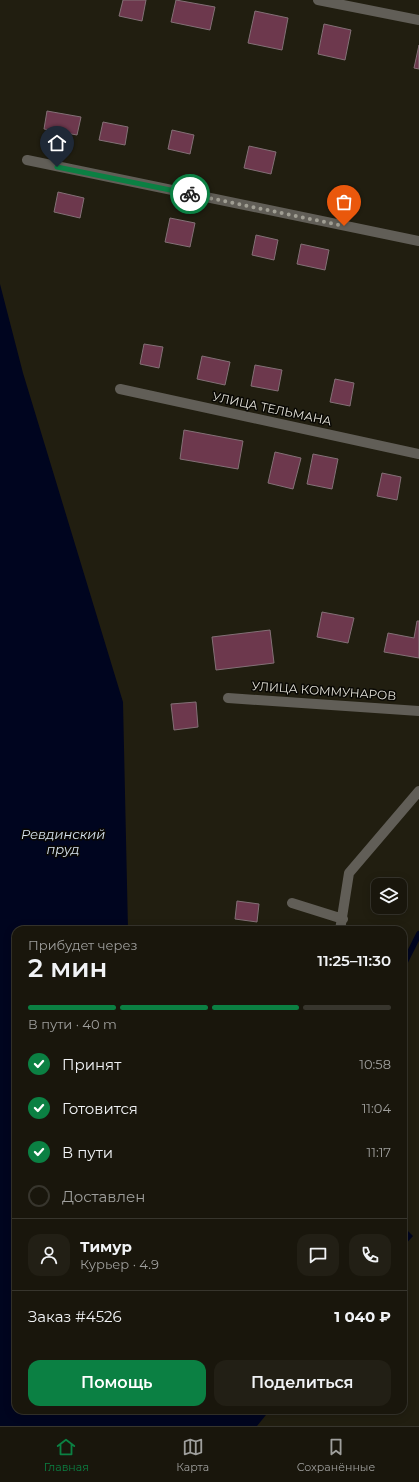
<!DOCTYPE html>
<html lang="ru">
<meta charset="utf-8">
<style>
:root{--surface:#19160c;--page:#221f15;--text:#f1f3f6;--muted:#9f9f9d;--line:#37352d;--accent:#0b8043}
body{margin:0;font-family:Montserrat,sans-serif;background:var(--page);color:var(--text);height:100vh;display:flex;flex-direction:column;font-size:15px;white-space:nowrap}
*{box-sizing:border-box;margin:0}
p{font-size:13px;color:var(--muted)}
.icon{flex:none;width:22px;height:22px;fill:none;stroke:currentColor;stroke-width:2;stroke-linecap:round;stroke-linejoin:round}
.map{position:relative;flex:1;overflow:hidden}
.drawer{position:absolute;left:12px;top:926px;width:395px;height:488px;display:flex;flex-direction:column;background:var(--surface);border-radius:12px;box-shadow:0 2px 10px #0003,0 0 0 1px var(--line)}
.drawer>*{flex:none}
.controls{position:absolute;left:371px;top:878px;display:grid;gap:8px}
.controls a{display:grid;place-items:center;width:36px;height:36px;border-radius:8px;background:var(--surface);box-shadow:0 2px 10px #0003,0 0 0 1px var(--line);font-size:20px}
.pin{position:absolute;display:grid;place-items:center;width:34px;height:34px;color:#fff;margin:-41px -17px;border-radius:50% 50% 50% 0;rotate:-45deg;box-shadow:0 0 4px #0007}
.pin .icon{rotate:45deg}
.courier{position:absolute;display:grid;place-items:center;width:40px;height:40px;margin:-20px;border:3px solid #0b8043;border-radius:50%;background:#fff;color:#222;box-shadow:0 1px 5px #0007}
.head em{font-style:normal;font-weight:600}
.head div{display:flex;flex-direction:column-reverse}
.head{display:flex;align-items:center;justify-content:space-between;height:68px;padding:0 16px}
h1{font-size:26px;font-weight:600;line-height:30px}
.bar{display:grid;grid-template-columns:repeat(4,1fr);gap:6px 4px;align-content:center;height:48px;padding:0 16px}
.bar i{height:5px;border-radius:3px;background:var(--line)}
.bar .active{background:var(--accent)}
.bar p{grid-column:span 4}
.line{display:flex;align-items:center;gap:10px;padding:0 16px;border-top:1px solid var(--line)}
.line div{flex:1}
.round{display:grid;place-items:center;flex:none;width:42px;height:42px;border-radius:12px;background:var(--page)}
ol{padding:0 16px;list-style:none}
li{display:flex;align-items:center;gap:12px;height:44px}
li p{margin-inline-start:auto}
li .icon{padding:4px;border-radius:50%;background:var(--accent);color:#fff;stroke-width:4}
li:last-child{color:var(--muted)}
li i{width:22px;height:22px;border:2px solid var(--line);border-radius:50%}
.button{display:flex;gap:8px;margin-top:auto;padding:8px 16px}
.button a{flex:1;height:46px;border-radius:12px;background:var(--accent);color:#fff;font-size:16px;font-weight:600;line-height:46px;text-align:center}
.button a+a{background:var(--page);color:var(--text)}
.dock{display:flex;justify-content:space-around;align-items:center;height:56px;border-top:1px solid var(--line);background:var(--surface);font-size:11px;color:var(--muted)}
.dock a{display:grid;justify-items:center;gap:2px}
.dock .active{color:var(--accent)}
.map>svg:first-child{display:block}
</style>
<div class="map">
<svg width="419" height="1426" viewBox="0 0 419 1426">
<rect width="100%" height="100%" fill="#211e10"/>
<path fill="#00051f" d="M 0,284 L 23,373 L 123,702 L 128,930 L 16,930 L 16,1410 L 270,1410 L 257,1426 L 0,1426 Z
M 403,1226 L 413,1236 L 403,1247 Z"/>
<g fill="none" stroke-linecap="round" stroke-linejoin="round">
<path stroke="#00051f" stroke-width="6" d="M 403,966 L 419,934"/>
</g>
<path fill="#6d384d" stroke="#837076" d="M 123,0 L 146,0 L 142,21 L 119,16 Z
M 176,0 L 215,7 L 210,30 L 171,22 Z
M 255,11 L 288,18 L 282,50 L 248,43 Z
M 324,24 L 351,30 L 345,60 L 318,54 Z
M 419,45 L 419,69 L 414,68 Z
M 47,111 L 81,117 L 77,135 L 44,129 Z
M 103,122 L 128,127 L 125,145 L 99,140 Z
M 172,130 L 194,135 L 190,154 L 168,149 Z
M 249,146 L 276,152 L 271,174 L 244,168 Z
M 58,192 L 84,198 L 80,218 L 54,212 Z
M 170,218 L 195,223 L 190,247 L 165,242 Z
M 256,235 L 278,240 L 274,260 L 252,255 Z
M 301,244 L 329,250 L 325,270 L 297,264 Z
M 144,344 L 163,347 L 159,368 L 140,364 Z
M 202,356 L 230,362 L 225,385 L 197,379 Z
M 255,365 L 282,370 L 278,391 L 251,386 Z
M 335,379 L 354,383 L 350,406 L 330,402 Z
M 184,430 L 243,441 L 238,469 L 180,459 Z
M 275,452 L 301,458 L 293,489 L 268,483 Z
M 313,454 L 338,459 L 332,489 L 307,484 Z
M 382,473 L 401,477 L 397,500 L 377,496 Z
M 322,612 L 354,618 L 348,643 L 317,637 Z
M 417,621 L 419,621 L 419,658 L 384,652 L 388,633 L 414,638 Z
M 270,630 L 274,663 L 216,670 L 212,637 Z
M 196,702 L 198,727 L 174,730 L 171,704 Z
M 237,901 L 259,904 L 257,922 L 235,919 Z"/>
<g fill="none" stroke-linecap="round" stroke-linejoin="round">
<path stroke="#615e57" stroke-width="10" d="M 318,0 L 419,20
M 27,160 L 419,241
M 120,389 L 419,454
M 228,698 L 419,711
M 292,903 L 343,919
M 340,930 L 349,873 L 419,791"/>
</g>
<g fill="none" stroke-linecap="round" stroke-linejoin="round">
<path stroke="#a09e93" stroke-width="4" stroke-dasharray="0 7.2" d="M 190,194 L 344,226"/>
<path stroke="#0b8043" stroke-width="5" d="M 57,167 L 190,194"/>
</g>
<g text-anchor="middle" stroke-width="3" stroke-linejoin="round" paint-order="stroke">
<g font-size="12" fill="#e5e3da" stroke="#090804">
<text transform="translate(272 409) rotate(12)" y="4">УЛИЦА ТЕЛЬМАНА</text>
<text transform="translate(324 691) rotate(4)" y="4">УЛИЦА КОММУНАРОВ</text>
</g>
<g font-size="13" font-style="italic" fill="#d8e4f1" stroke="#090804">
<text x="63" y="839">Ревдинский<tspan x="63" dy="15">пруд</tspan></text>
</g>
</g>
</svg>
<div class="controls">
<a><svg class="icon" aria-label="layers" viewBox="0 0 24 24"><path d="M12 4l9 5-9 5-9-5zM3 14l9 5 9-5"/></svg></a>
</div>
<div class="pin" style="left:344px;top:226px;background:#ea580c"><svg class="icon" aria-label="bag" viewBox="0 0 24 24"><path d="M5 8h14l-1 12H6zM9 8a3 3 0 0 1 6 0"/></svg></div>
<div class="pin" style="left:57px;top:167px;background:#1f2937"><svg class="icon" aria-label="home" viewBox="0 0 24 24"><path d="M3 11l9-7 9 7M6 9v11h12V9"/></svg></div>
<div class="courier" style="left:190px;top:194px"><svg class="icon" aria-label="bike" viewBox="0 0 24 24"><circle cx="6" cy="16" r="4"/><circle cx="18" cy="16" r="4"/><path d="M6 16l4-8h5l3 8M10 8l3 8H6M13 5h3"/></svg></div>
<section class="drawer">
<div class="head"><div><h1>2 мин</h1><p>Прибудет через</p></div><em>11:25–11:30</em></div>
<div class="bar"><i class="active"></i><i class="active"></i><i class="active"></i><i></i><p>В пути · 40 m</p></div>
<ol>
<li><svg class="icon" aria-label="check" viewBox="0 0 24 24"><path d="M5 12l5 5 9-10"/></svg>Принят<p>10:58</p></li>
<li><svg class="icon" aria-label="check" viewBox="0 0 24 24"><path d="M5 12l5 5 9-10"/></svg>Готовится<p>11:04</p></li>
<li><svg class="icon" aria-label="check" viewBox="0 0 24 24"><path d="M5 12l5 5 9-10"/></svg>В пути<p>11:17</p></li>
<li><i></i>Доставлен</li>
</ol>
<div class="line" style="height:72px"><a class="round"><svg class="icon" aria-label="person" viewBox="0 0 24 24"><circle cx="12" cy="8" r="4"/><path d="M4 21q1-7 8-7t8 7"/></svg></a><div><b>Тимур</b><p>Курьер · 4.9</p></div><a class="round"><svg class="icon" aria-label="chat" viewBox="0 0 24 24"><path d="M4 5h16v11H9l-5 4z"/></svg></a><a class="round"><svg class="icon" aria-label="phone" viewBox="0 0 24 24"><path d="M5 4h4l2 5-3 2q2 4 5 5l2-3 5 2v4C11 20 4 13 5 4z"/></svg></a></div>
<div class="line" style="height:52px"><div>Заказ #4526</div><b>1 040 ₽</b></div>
<div class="button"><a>Помощь</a><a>Поделиться</a></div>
</section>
</div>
<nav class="dock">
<a class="active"><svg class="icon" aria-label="home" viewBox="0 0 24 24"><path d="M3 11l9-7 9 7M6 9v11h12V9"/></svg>Главная</a>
<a><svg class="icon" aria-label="map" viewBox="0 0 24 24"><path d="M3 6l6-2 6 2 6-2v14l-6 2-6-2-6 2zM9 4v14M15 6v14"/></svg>Карта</a>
<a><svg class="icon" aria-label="saved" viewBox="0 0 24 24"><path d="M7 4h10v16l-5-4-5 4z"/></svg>Сохранённые</a>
</nav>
